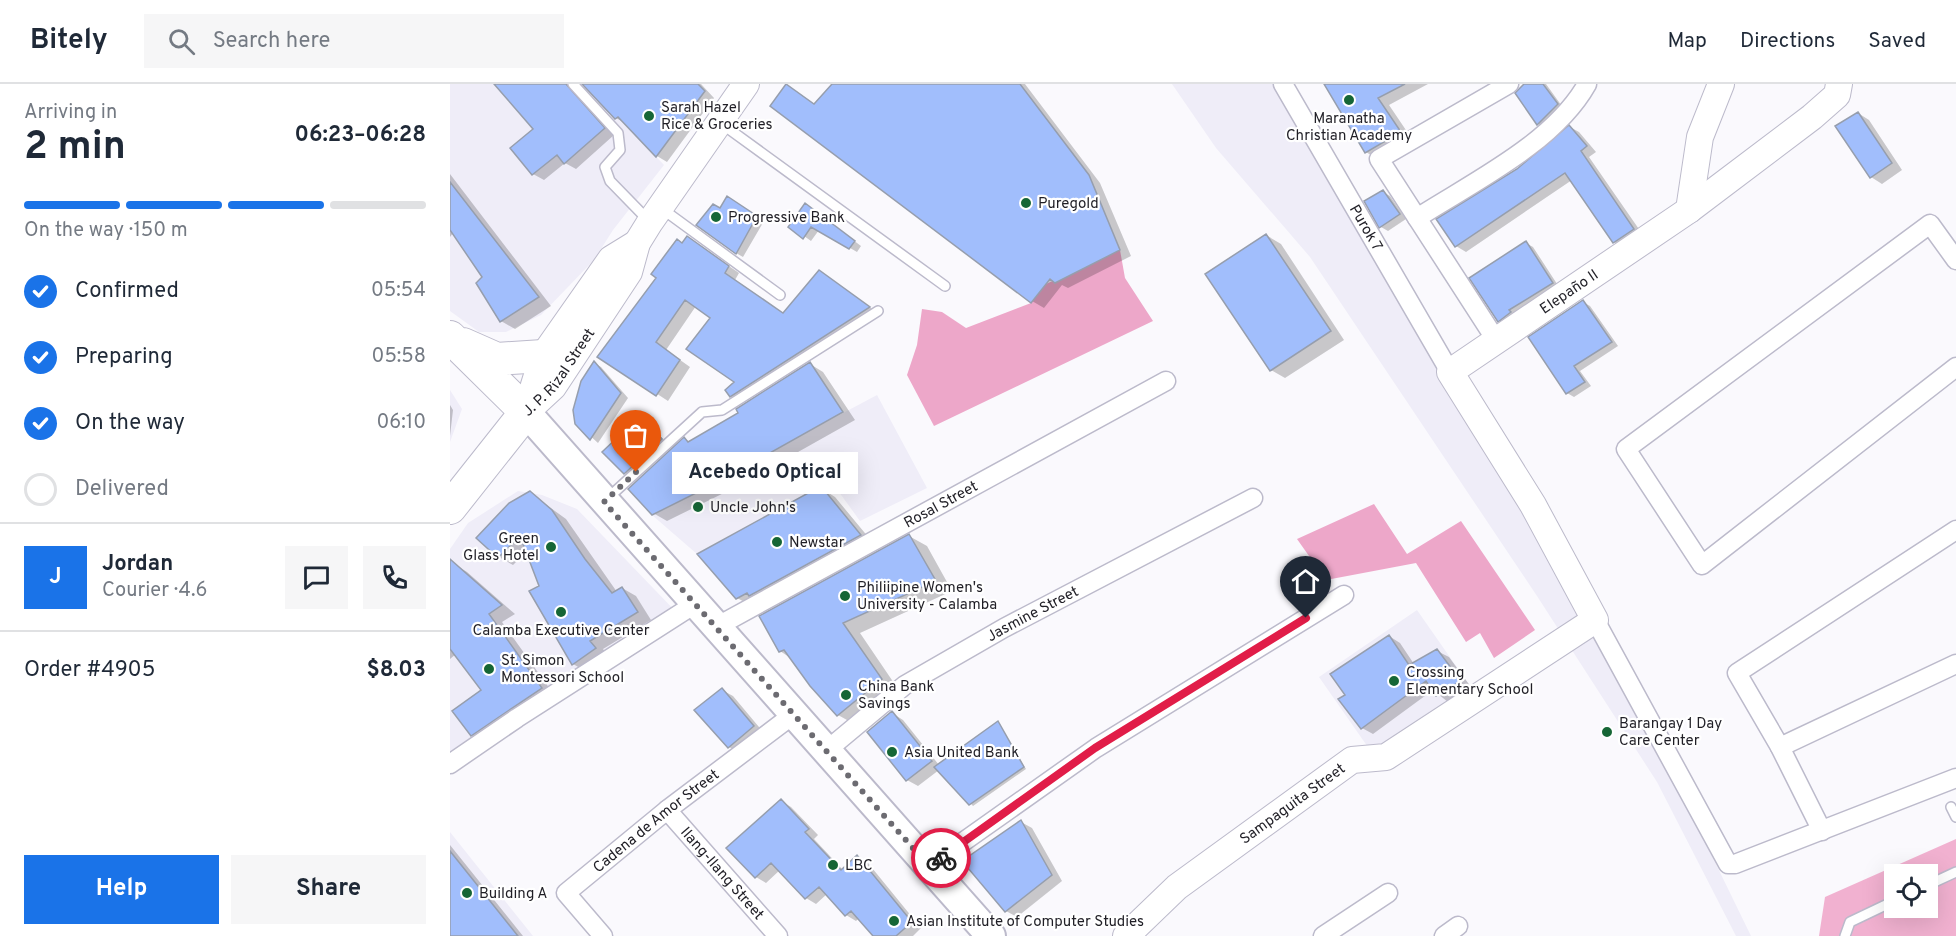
<!DOCTYPE html>
<meta charset="utf-8">
<style>
:root{--surface:#fff;--page:#f6f6f7;--text:#1f2937;--muted:#747a83;--line:#e0e1e3;--accent:#1a73e8}
body{margin:0;font-family:Overpass,sans-serif;background:var(--page);color:var(--text);height:100vh;display:flex;flex-direction:column;font-size:22px;white-space:nowrap}
*{box-sizing:border-box;margin:0}
p{font-size:20px;color:var(--muted)}
.icon{flex:none;width:33px;height:33px;fill:none;stroke:currentColor;stroke-width:2;stroke-linecap:round;stroke-linejoin:round}
.map{position:relative;flex:1;overflow:hidden}
.drawer{display:flex;flex-direction:column;background:var(--surface);width:450px}
.drawer>*{flex:none}
.fabs{position:absolute;left:1434px;top:780px;display:grid;gap:12px}
.fabs a{display:grid;place-items:center;width:54px;height:54px;border-radius:0px;background:var(--surface);box-shadow:0 6px 24px #0002;font-size:30px}
.pin{position:absolute;display:grid;place-items:center;width:51px;height:51px;color:#fff;margin:-62px -26px;border-radius:50% 50% 50% 0;rotate:-45deg;box-shadow:0 0 6px #0007}
.pin .icon{rotate:45deg}
.courier{position:absolute;display:grid;place-items:center;width:60px;height:60px;margin:-30px;border:4px solid #e11d48;border-radius:50%;background:#fff;color:#222;box-shadow:0 2px 8px #0007}
.bubble{position:absolute;height:42px;border-radius:0px;background:var(--surface);box-shadow:0 6px 24px #0002;font-size:20px;font-weight:700;line-height:42px;text-align:center}
.head em{font-style:normal;font-weight:700}
.head div{display:flex;flex-direction:column-reverse}
.head{display:flex;align-items:center;justify-content:space-between;height:102px;padding:0 24px}
h1{font-size:39px;font-weight:700;line-height:45px}
.bar{display:grid;grid-template-columns:repeat(4,1fr);gap:9px 6px;align-content:center;height:72px;padding:0 24px}
.bar i{height:8px;border-radius:4px;background:var(--line)}
.bar .current{background:var(--accent)}
.bar p{grid-column:span 4}
.line{display:flex;align-items:center;gap:15px;padding:0 24px;border-top:2px solid var(--line)}
.line div{flex:1}
.round{display:grid;place-items:center;flex:none;width:63px;height:63px;border-radius:0px;background:var(--page)}
ol{padding:0 24px;list-style:none}
li{display:flex;align-items:center;gap:18px;height:66px}
li p{margin-inline-start:auto}
li .icon{padding:6px;border-radius:50%;background:var(--accent);color:#fff;stroke-width:4}
li:last-child{color:var(--muted)}
li i{width:33px;height:33px;border:3px solid var(--line);border-radius:50%}
.cta{display:flex;gap:12px;margin-top:auto;padding:12px 24px}
.cta a{flex:1;height:69px;border-radius:0px;background:var(--accent);color:#fff;font-size:24px;font-weight:700;line-height:69px;text-align:center}
.cta a+a{background:var(--page);color:var(--text)}
header{display:flex;align-items:center;gap:36px;box-sizing:border-box;height:84px;padding:0 30px;background:var(--surface);border-bottom:2px solid var(--line)}
header strong{font-size:28px}
nav{display:flex;gap:33px;margin-inline-start:auto;font-size:21px}
.search{width:420px;height:54px;background:var(--page);display:flex;align-items:center;gap:15px;box-sizing:border-box;padding:0 21px;border-radius:0px;color:var(--muted);font-size:22px}
main{display:flex;flex:1;min-height:0}
.map>svg:first-child{display:block}
</style>
<header>
<strong>Bitely</strong>
<div class="search"><svg class="icon" aria-label="search" viewBox="0 0 24 24"><circle cx="10" cy="10" r="6"/><path d="M15 15l6 6"/></svg>Search here</div>
<nav><a>Map</a><a>Directions</a><a>Saved</a></nav>
</header>
<main>
<section class="drawer">
<div class="head"><div><h1>2 min</h1><p>Arriving in</p></div><em>06:23–06:28</em></div>
<div class="bar"><i class="current"></i><i class="current"></i><i class="current"></i><i></i><p>On the way · 150 m</p></div>
<ol>
<li><svg class="icon" aria-label="check" viewBox="0 0 24 24"><path d="M5 12l5 5 9-10"/></svg>Confirmed<p>05:54</p></li>
<li><svg class="icon" aria-label="check" viewBox="0 0 24 24"><path d="M5 12l5 5 9-10"/></svg>Preparing<p>05:58</p></li>
<li><svg class="icon" aria-label="check" viewBox="0 0 24 24"><path d="M5 12l5 5 9-10"/></svg>On the way<p>06:10</p></li>
<li><i></i>Delivered</li>
</ol>
<div class="line" style="height:108px"><b class="round" style="background:var(--accent);color:#fff">J</b><div><b>Jordan</b><p>Courier · 4.6</p></div><a class="round"><svg class="icon" aria-label="chat" viewBox="0 0 24 24"><path d="M4 5h16v11H9l-5 4z"/></svg></a><a class="round"><svg class="icon" aria-label="phone" viewBox="0 0 24 24"><path d="M5 4h4l2 5-3 2q2 4 5 5l2-3 5 2v4C11 20 4 13 5 4z"/></svg></a></div>
<div class="line" style="height:78px"><div>Order #4905</div><b>$8.03</b></div>
<div class="cta"><a>Help</a><a>Share</a></div>
</section>
<div class="map">
<svg width="1506" height="852" viewBox="0 0 1506 852">
<rect width="100%" height="100%" fill="#faf9fd"/>
<path fill="#efedf8" d="M 0,0 L 137,0 L 214,81 L 163,146 L 144,176 L 91,231 L 56,248 L 29,248 L 0,227 Z
M 722,0 L 829,0 L 962,242 L 1051,381 L 1227,700 L 1301,852 L 1286,852 L 1207,698 L 1087,512 L 860,173 L 766,64 Z
M 0,306 L 12,325 L 0,358 Z
M 427,311 L 477,404 L 410,437 L 381,397 L 247,470 L 202,431 Z
M 68,407 L 92,411 L 127,425 L 231,533 L 0,684 L 0,465 L 18,439 Z
M 967,526 L 1020,602 L 922,669 L 869,593 Z
M 0,748 L 83,852 L 0,852 Z"/>
<path fill="#f1b1d0" fill-rule="evenodd" d="M 1506,755 L 1506,852 L 1369,852 L 1375,813 ZM 1444,790 L 1478,790 L 1478,824 L 1444,824 Z"/>
<path fill="#eda7c9" d="M 670,166 L 675,194 L 703,237 L 484,342 L 457,291 L 467,261 L 472,225 L 492,228 L 516,244 L 581,219 L 596,200 Z
M 924,420 L 957,470 L 1011,437 L 1085,546 L 1044,574 L 1030,549 L 1016,558 L 966,479 L 876,496 L 847,455 Z"/>
<path fill="#0003" d="M 51,0 L 130,0 L 127,3 L 164,51 L 126,85 L 115,79 L 94,96 L 83,90 L 63,65 L 85,45 Z
M 134,0 L 251,0 L 264,14 L 217,78 L 207,72 L 177,40 L 166,34 Z
M 384,0 L 575,0 L 650,99 L 681,172 L 618,204 L 612,201 L 594,224 L 582,217 L 348,9 L 365,21 Z
M 877,0 L 978,0 L 939,21 L 962,55 L 927,75 L 916,68 Z
M 1076,0 L 1096,0 L 1114,25 L 1095,44 L 1088,40 Z
M 1408,29 L 1419,36 L 1452,86 L 1432,100 L 1421,93 Z
M 1120,43 L 1129,48 L 1146,68 L 1139,73 L 1193,151 L 1174,164 L 1164,158 L 1122,96 L 1016,168 L 1006,162 L 988,136 L 1068,86 Z
M 0,90 L 101,222 L 65,245 L 51,237 L 34,193 L 3,149 L 0,153 Z
M 933,108 L 940,112 L 956,135 L 938,147 L 931,143 Z
M 285,118 L 314,137 L 293,173 L 286,169 L 270,125 Z
M 362,125 L 411,162 L 407,168 L 369,146 L 361,157 L 340,142 Z
M 816,151 L 831,160 L 894,256 L 835,294 L 821,286 Z
M 238,154 L 289,189 L 285,196 L 334,230 L 380,195 L 429,230 L 292,318 L 281,312 L 287,298 L 262,234 L 246,222 L 216,266 L 240,283 L 218,317 L 149,272 Z
M 1076,159 L 1083,163 L 1109,203 L 1056,241 L 1049,237 Z
M 1133,218 L 1140,222 L 1168,262 L 1130,287 L 1141,302 L 1124,313 L 1117,309 Z
M 144,279 L 151,283 L 178,314 L 148,359 L 126,339 Z
M 360,280 L 373,288 L 405,336 L 284,404 L 217,437 L 203,429 L 234,355 L 240,359 L 290,329 Z
M 0,321 L 3,326 L 0,352 Z
M 191,333 L 218,360 L 182,393 L 175,389 Z
M 371,404 L 385,413 L 424,460 L 302,522 L 287,514 Z
M 80,409 L 116,435 L 167,508 L 172,504 L 186,512 L 201,536 L 153,565 L 159,573 L 137,588 L 123,580 L 77,467 L 63,481 L 49,473 Z
M 459,452 L 477,462 L 502,507 L 410,549 L 448,605 L 406,641 L 388,631 L 342,575 L 330,567 Z
M 4,480 L 17,488 L 65,530 L 52,538 L 105,612 L 36,659 L 22,651 L 33,607 L 6,570 L 0,575 L 0,485 Z
M 939,552 L 950,559 L 964,580 L 987,567 L 999,573 L 1021,603 L 998,618 L 983,606 L 923,650 L 912,644 L 897,611 Z
M 272,606 L 283,612 L 314,649 L 290,669 L 279,663 Z
M 442,629 L 453,636 L 489,681 L 548,639 L 576,685 L 523,722 L 489,686 L 468,702 L 457,696 Z
M 331,717 L 341,723 L 368,751 L 364,755 L 393,786 L 407,773 L 418,779 L 471,844 L 463,852 L 425,852 L 409,834 L 406,837 L 396,831 L 377,810 L 366,820 L 356,814 L 330,786 L 316,799 L 306,793 Z
M 571,738 L 582,744 L 612,797 L 567,833 L 556,827 Z
M 0,761 L 73,852 L 0,852 Z"/>
<path fill="#a1befc" stroke="#969ead" stroke-width="1.5" d="M 44,0 L 116,0 L 155,44 L 114,80 L 107,71 L 82,91 L 60,64 L 83,45 Z
M 132,0 L 248,0 L 255,7 L 206,73 L 168,33 L 165,35 Z
M 336,0 L 364,20 L 382,0 L 570,0 L 639,91 L 670,166 L 605,199 L 600,195 L 581,219 L 320,22 Z
M 874,0 L 955,0 L 928,14 L 951,48 L 915,69 Z
M 1074,0 L 1093,0 L 1108,20 L 1087,41 L 1065,9 Z
M 1408,28 L 1442,79 L 1420,94 L 1385,42 Z
M 1119,41 L 1137,62 L 1131,67 L 1184,145 L 1163,159 L 1115,89 L 1005,163 L 986,135 L 1067,85 Z
M 0,98 L 89,213 L 50,238 L 26,199 L 32,193 L 0,146 Z
M 933,106 L 950,130 L 929,144 L 914,117 Z
M 277,112 L 307,132 L 286,170 L 246,141 L 263,120 L 270,124 Z
M 355,119 L 405,157 L 399,165 L 361,143 L 353,155 L 338,143 Z
M 816,150 L 881,247 L 820,287 L 755,190 Z
M 237,152 L 279,182 L 275,189 L 333,229 L 369,186 L 420,223 L 280,313 L 275,306 L 284,298 L 236,265 L 260,234 L 235,216 L 206,258 L 230,276 L 206,312 L 147,273 L 206,194 L 201,190 L 227,155 L 232,159 Z
M 1076,157 L 1103,199 L 1059,226 L 1061,228 L 1048,238 L 1019,194 Z
M 1133,216 L 1162,258 L 1124,282 L 1135,298 L 1116,310 L 1078,253 Z
M 144,277 L 171,309 L 140,356 L 125,340 L 123,326 L 131,297 Z
M 360,278 L 393,328 L 270,397 L 202,431 L 178,405 L 234,353 L 238,358 L 288,329 L 286,325 Z
M 191,331 L 212,355 L 174,390 L 152,368 Z
M 371,402 L 411,451 L 299,512 L 297,509 L 286,515 L 247,470 Z
M 80,407 L 102,426 L 135,475 L 162,509 L 172,503 L 188,528 L 140,557 L 146,564 L 122,581 L 79,507 L 89,502 L 70,452 L 48,474 L 26,454 L 59,419 Z
M 459,450 L 486,497 L 393,539 L 432,595 L 387,632 L 360,602 L 334,566 L 329,568 L 309,532 Z
M 0,475 L 52,521 L 39,530 L 92,604 L 21,652 L 2,627 L 31,606 L 0,565 Z
M 939,551 L 959,581 L 987,565 L 1011,597 L 986,612 L 976,597 L 911,645 L 888,615 L 895,611 L 880,590 Z
M 272,604 L 304,642 L 278,664 L 244,626 Z
M 442,627 L 482,677 L 456,697 L 417,648 Z
M 548,637 L 574,683 L 519,721 L 484,683 Z
M 331,715 L 359,745 L 355,748 L 391,786 L 407,771 L 462,838 L 446,852 L 423,852 L 401,827 L 395,832 L 369,803 L 355,815 L 321,779 L 305,794 L 276,764 Z
M 571,736 L 602,791 L 555,828 L 512,777 Z
M 0,767 L 68,852 L 0,852 Z"/>
<g fill="none" stroke-linecap="round" stroke-linejoin="round">
<g stroke="#bcbacb" stroke-width="12">
<path id="lane" d="M 123,0 L 168,49 L 170,66 L 155,83 L 160,97 L 198,136
M 272,40 L 495,202
M 211,124 L 330,211
M 158,414 L 252,328 L 272,326 L 428,227
M 1501,723 L 1506,733
M 1478,801 L 1506,788
M 1395,852 L 1400,838 L 1444,817"/>
</g>
<g stroke="#bcbacb" stroke-width="21">
<g id="street">
<path id="s1" d="M 833,0 L 1000,288"/>
<path d="M 967,134 C 1023,98 1104,59 1137,0"/>
<path d="M 1506,176 L 1480,140 L 1176,365 L 1252,481 L 1506,283"/>
<path d="M 1046,256 L 929,75 L 1059,0"/>
<path d="M 1145,536 L 1278,780 L 1285,780 L 1506,694"/>
<path id="s2" d="M 266,543 L 716,297"/>
<path d="M 1330,663 L 1506,580"/>
<path id="s3" d="M 376,667 L 455,601 L 554,544 L 803,414"/>
<path d="M 0,680 L 67,634 L 245,520"/>
<path id="s4" d="M 217,726 L 328,852"/>
<path d="M 1372,747 L 1330,663 L 1287,589 L 1506,446"/>
<path d="M 479,782 L 646,664 L 894,511"/>
<path id="s5" d="M 153,852 L 116,809 L 217,726 L 344,630"/>
<path d="M 873,852 L 938,809"/>
<path d="M 994,852 L 1008,842"/>
</g>
</g>
<g stroke="#bcbacb" stroke-width="28">
<g id="secondary">
<path d="M 1239,126 L 1250,53 L 1271,0"/>
<path d="M 76,327 L 93,272 L 161,175 L 187,159"/>
<path id="s6" d="M 76,328 L 103,303 L 179,188 L 187,159 L 200,138 L 296,0"/>
<path id="s7" d="M 676,852 L 727,803 L 902,676 L 936,673 L 1145,536 L 1083,421 L 1000,288 L 1239,126 L 1362,33 L 1387,11 L 1389,0"/>
</g>
</g>
<g stroke="#bcbacb" stroke-width="32">
<path id="primary" d="M 76,328 L 541,852"/>
</g>
<g stroke="#bcbacb" stroke-width="34">
<path id="highway" d="M 0,253 L 76,328 L 0,424
M 13,260 L 47,275 L 93,272"/>
</g>
<use href="#lane" stroke="#fff" stroke-width="9"/>
<use href="#street" stroke="#fff" stroke-width="18"/>
<use href="#secondary" stroke="#fff" stroke-width="26"/>
<use href="#primary" stroke="#fff" stroke-width="28"/>
<use href="#highway" stroke="#fff" stroke-width="32"/>
</g>
<g fill="none" stroke-linecap="round" stroke-linejoin="round">
<path stroke="#6c6b71" stroke-width="6" stroke-dasharray="0 10.8" d="M 186,388 L 154,418 L 479,782 L 491,774"/>
<path stroke="#e11d48" stroke-width="8" d="M 491,774 L 645,664 L 856,534"/>
</g>
<g fill="#166636" stroke="#fff" stroke-width="2">
<circle cx="899" cy="16" r="6"/>
<circle cx="199" cy="32" r="6"/>
<circle cx="576" cy="119" r="6"/>
<circle cx="266" cy="133" r="6"/>
<circle cx="248" cy="423" r="6"/>
<circle cx="327" cy="458" r="6"/>
<circle cx="101" cy="463" r="6"/>
<circle cx="395" cy="512" r="6"/>
<circle cx="111" cy="528" r="6"/>
<circle cx="39" cy="585" r="6"/>
<circle cx="944" cy="597" r="6"/>
<circle cx="396" cy="611" r="6"/>
<circle cx="1157" cy="648" r="6"/>
<circle cx="442" cy="668" r="6"/>
<circle cx="383" cy="781" r="6"/>
<circle cx="17" cy="809" r="6"/>
<circle cx="444" cy="837" r="6"/>
</g>
<g text-anchor="middle" stroke-width="4.5" stroke-linejoin="round" paint-order="stroke">
<g font-size="15" fill="#201f26" stroke="#fff" text-anchor="start">
<text x="211" y="28">Sarah Hazel<tspan x="211" dy="17">Rice &amp; Groceries</tspan></text>
<text x="899" y="39" text-anchor="middle">Maranatha<tspan x="899" dy="17">Christian Academy</tspan></text>
<text x="588" y="124">Puregold</text>
<text x="278" y="138">Progressive Bank</text>
<text x="260" y="428">Uncle John's</text>
<text x="89" y="459" text-anchor="end">Green<tspan x="89" dy="17">Glass Hotel</tspan></text>
<text x="339" y="463">Newstar</text>
<text x="407" y="508">Philiipine Women's<tspan x="407" dy="17">University - Calamba</tspan></text>
<text x="111" y="551" text-anchor="middle">Calamba Executive Center</text>
<text x="51" y="581">St. Simon<tspan x="51" dy="17">Montessori School</tspan></text>
<text x="956" y="593">Crossing<tspan x="956" dy="17">Elementary School</tspan></text>
<text x="408" y="607">China Bank<tspan x="408" dy="17">Savings</tspan></text>
<text x="1169" y="644">Barangay 1 Day<tspan x="1169" dy="17">Care Center</tspan></text>
<text x="454" y="673">Asia United Bank</text>
<text x="395" y="786">LBC</text>
<text x="29" y="814">Building A</text>
<text x="456" y="842">Asian Institute of Computer Studies</text>
</g>
<g font-size="15" fill="#201f26" stroke="#fff">
<text dy="5" stroke="none"><textPath href="#s1" startOffset="166">Purok 7</textPath></text>
<text dy="5" stroke="none"><textPath href="#s7" startOffset="1002">Elepaño II</textPath></text>
<text dy="5" stroke="none"><textPath href="#s6" startOffset="52">J. P. Rizal Street</textPath></text>
<text dy="5" stroke="none"><textPath href="#s2" startOffset="256">Rosal Street</textPath></text>
<text dy="5" stroke="none"><textPath href="#s3" startOffset="249">Jasmine Street</textPath></text>
<text dy="5" stroke="none"><textPath href="#s7" startOffset="213">Sampaguita Street</textPath></text>
<text dy="5" stroke="none"><textPath href="#s5" startOffset="172">Cadena de Amor Street</textPath></text>
<text dy="5" stroke="none"><textPath href="#s4" startOffset="84">Ilang-Ilang Street</textPath></text>
</g>
</g>
</svg>
<div class="fabs">
<a><svg class="icon" aria-label="locate" viewBox="0 0 24 24"><circle cx="12" cy="12" r="6"/><path d="M12 2v4M12 18v4M2 12h4M18 12h4"/></svg></a>
</div>
<div class="pin" style="left:186px;top:388px;background:#ea580c"><svg class="icon" aria-label="bag" viewBox="0 0 24 24"><path d="M5 8h14l-1 12H6zM9 8a3 3 0 0 1 6 0"/></svg></div>
<div class="pin" style="left:856px;top:534px;background:#1f2937"><svg class="icon" aria-label="home" viewBox="0 0 24 24"><path d="M3 11l9-7 9 7M6 9v11h12V9"/></svg></div>
<div class="courier" style="left:491px;top:774px"><svg class="icon" aria-label="bike" viewBox="0 0 24 24"><circle cx="6" cy="16" r="4"/><circle cx="18" cy="16" r="4"/><path d="M6 16l4-8h5l3 8M10 8l3 8H6M13 5h3"/></svg></div>
<div class="bubble" style="left:222px;top:368px;width:186px">Acebedo Optical</div>
</div>
</main>
